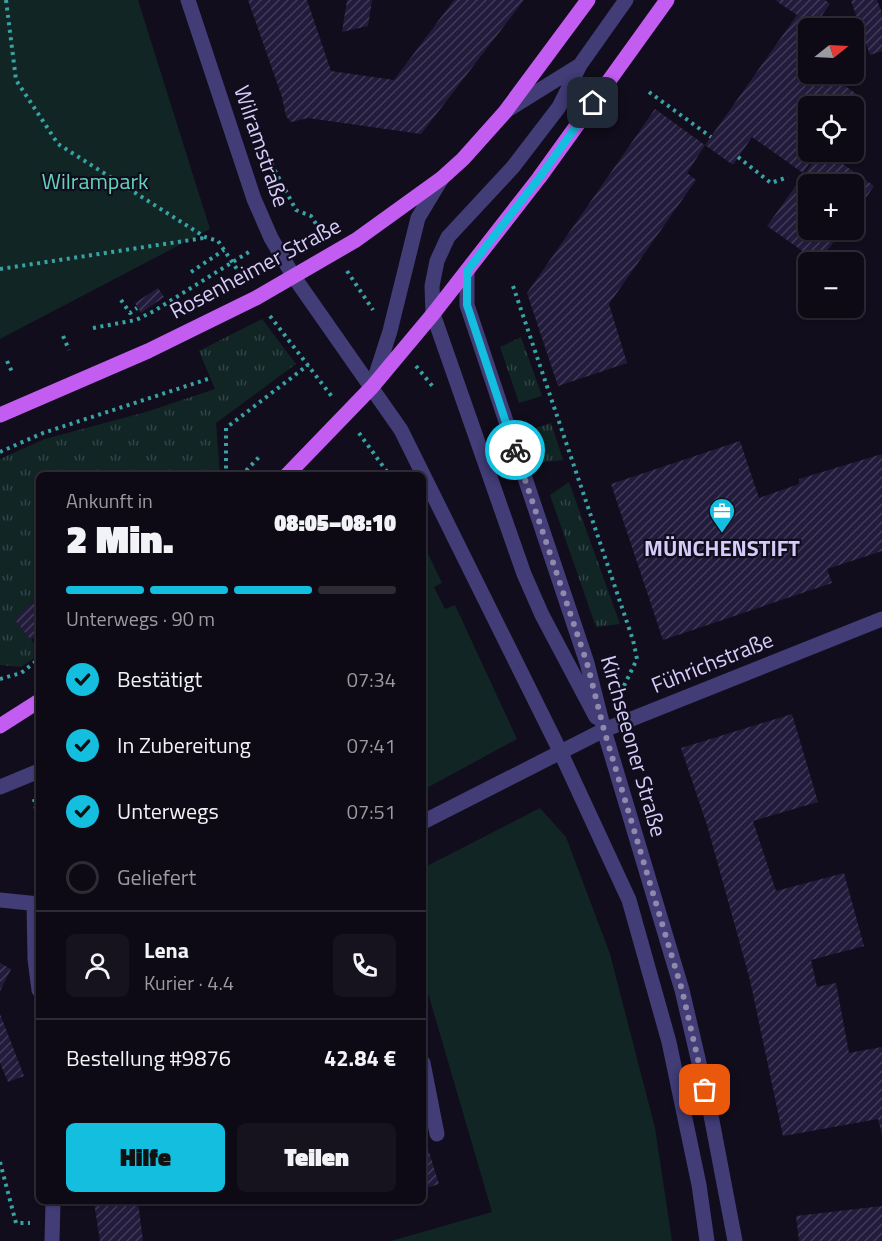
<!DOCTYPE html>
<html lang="de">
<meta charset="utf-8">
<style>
:root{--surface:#0d0a15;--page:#16131e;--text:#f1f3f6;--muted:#9a9aa0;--line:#2d2b34;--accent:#14bedf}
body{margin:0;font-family:"Titillium Web",sans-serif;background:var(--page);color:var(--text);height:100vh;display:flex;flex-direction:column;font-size:22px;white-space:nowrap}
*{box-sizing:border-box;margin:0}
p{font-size:20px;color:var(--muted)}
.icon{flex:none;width:33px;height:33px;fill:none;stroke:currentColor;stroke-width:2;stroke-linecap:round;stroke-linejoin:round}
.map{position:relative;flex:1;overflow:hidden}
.panel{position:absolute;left:36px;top:472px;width:390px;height:732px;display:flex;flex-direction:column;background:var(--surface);border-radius:9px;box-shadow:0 2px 4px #0004,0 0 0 2px var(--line)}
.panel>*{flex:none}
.needle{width:39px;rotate:72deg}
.tools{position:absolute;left:798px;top:18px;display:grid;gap:12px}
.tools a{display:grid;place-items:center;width:66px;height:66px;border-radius:9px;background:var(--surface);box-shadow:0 2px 4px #0004,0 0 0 2px var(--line);font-size:30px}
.pin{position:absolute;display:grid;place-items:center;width:51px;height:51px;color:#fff;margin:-26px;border-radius:12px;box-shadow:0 3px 9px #0006}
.courier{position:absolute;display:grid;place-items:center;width:60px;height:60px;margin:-30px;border:4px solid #14bedf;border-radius:50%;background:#fff;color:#222;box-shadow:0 2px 8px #0007}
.summary em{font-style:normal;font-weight:800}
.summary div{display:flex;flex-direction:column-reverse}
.summary{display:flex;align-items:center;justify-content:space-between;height:102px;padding:0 30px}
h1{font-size:39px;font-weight:800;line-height:45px}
.bar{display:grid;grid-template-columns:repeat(4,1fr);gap:9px 6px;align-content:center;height:72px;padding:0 30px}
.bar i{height:8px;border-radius:4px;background:var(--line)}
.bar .on{background:var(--accent)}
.bar p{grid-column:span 4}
.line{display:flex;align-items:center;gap:15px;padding:0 30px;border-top:2px solid var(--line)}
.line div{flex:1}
.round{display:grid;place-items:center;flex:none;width:63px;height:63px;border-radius:9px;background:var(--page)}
ol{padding:0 30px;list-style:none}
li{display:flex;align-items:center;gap:18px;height:66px}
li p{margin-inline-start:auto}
li .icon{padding:6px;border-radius:50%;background:var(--accent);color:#111;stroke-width:4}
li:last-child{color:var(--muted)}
li i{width:33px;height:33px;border:3px solid var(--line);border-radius:50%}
.button{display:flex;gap:12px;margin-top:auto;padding:12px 30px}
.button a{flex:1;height:69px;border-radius:9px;background:var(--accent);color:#111;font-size:24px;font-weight:800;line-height:69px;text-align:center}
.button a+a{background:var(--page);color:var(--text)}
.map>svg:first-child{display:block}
</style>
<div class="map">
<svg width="882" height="1241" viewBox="0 0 882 1241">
<defs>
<pattern id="grass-tufts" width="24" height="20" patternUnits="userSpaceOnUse" patternTransform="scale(1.5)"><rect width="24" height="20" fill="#112525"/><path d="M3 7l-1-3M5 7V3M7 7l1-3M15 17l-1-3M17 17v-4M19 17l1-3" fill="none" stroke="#334346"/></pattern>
<pattern id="building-hatch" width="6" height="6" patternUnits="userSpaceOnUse" patternTransform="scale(1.5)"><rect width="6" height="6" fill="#231b3b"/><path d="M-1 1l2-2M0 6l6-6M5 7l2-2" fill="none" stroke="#423b58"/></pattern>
</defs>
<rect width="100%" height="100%" fill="#110d1c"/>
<path fill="url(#grass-tufts)" d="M 262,319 L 296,364 L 216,423 L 220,475 L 39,476 L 39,597 L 14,619 L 37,647 L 39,646 L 39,655 L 21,667 L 0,665 L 0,459 L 45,439 L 146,412 L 215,389 L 199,351 Z
M 521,337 L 542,396 L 519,403 L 500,347 Z
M 551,423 L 563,460 L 539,463 L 527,431 Z
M 569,482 L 620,624 L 596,627 L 550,495 Z"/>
<path fill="#112525" d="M 0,0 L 138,0 L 210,229 L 0,339 Z
M 423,543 L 442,583 L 434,587 L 445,609 L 455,605 L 517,739 L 423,790 Z
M 540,808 L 566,837 L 610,954 L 655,1128 L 672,1241 L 391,1241 L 492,1212 L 423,976 L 423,868 Z"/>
<path fill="url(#building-hatch)" d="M 248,0 L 307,0 L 331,71 L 394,80 L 454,0 L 524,0 L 421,134 L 308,118 L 291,122 L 286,116 L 282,97 Z
M 347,0 L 372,0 L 368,26 L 342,32 Z
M 775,0 L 825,0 L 830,4 L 815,25 L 820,28 L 808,28 L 808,56 L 807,58 L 808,59 L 808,74 L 828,74 L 858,95 L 850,106 L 808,106 L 808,152 L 818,152 L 803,173 L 752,137 L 733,165 L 705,145 L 687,173 L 696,180 L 609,304 L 627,363 L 558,386 L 527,293 L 655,109 L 705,145 L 797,15 Z
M 854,0 L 877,0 L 882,13 L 882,51 L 870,55 L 851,1 Z
M 820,152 L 826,152 L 874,186 L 854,215 L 854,184 L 808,184 L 808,230 L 843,230 L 818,262 L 767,226 Z
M 158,288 L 164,297 L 141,313 L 135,303 Z
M 740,441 L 759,498 L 799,484 L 799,479 L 882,454 L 882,551 L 827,569 L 832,583 L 663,640 L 611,484 Z
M 39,597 L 39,633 L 31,640 L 14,619 Z
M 792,714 L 818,802 L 753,821 L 776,891 L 844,873 L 864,946 L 811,960 L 817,987 L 836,983 L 849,1053 L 882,1047 L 882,1135 L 878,1119 L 783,1136 L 750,980 L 707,825 L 681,748 Z
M 0,963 L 11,969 L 0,991 Z
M 0,1014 L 24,1076 L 8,1082 L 0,1063 Z
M 423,1133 L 439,1184 L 423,1189 Z
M 94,1202 L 138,1202 L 143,1241 L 100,1241 Z
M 882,1206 L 882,1241 L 799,1241 L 796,1216 Z"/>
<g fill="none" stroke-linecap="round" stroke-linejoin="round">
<path stroke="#37a3a4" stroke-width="4" stroke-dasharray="3 4.5" stroke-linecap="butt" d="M 6,0 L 16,80 L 58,144 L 205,237 L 218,241 L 245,281
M 649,92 L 711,137
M 259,136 L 273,167 L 296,210 L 311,216 L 323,235
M 738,157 L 771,183 L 788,177
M 0,269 L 204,238
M 347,271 L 373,310
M 191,272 L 224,250
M 513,286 L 633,640 L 637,659 L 619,696
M 121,300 L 130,313 L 137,308
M 270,316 L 333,398
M 93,328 L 136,320 L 154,311 L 252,250
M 63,336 L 69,350
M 7,361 L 13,374
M 416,366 L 434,388
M 359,433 L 390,476
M 0,452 L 43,433 L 211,378
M 226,476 L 226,428 L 308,365
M 241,476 L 260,456
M 0,679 L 21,673 L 39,659
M 34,799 L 39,824
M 0,1162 L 16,1223 L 30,1223"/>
<path stroke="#423c77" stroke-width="15" d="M 188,0 L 254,199 L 271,238 L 294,277 L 401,430 L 560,751 L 629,900 L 669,1042 L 699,1185 L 707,1241
M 506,111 L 580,65
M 467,271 L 467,305 L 587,663 L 604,730 L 682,990 L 710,1110 L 735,1241
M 372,387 L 390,331 L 418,218 L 442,178
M 596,717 L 542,615 L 524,574 L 433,314 L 432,286 L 437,261 L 448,237 L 513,167 L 559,107 L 580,65 L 626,0
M 0,787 L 39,771
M 423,822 L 604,730 L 882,619
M 0,900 L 39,904
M 34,904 L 35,959 L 39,990
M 423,1063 L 437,1134
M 52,1241 L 53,1202"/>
<path stroke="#c35df1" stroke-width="15" d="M 0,415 L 148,351 L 256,298 L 356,240 L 442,178 L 463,159 L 505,112 L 588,0
M 286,476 L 372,387 L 433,314 L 539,178 L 667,0
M 0,726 L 39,701"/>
</g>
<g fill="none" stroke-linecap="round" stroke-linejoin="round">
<path stroke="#9089ac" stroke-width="6" stroke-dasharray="0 10.8" d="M 515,450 L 587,663 L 604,730 L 682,990 L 705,1090"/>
<path stroke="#14bedf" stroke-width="8" d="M 515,450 L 467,305 L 467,271 L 539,178 L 593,103"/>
</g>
<defs>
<g id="office-pin" transform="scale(1.35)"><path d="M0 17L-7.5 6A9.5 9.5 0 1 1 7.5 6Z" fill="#14bedf" stroke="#110d1c"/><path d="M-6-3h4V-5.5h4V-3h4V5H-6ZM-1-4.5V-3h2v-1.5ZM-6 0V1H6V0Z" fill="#fff"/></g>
</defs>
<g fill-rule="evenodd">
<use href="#office-pin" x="722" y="511"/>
</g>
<g text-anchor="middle" stroke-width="4.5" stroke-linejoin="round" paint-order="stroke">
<g font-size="22" fill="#d5ccfa" stroke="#110d1c">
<text transform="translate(262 146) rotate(71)" y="8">Wilramstraße</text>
<text transform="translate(255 268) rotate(-28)" y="8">Rosenheimer Straße</text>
<text transform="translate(712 662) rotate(-22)" y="8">Führichstraße</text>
<text transform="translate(634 746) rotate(74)" y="8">Kirchseeoner Straße</text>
</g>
<g font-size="22" fill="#60d3bd" stroke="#110d1c">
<text x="95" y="189">Wilrampark</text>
</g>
<g font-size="22" font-weight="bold" fill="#d5ccfa" stroke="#110d1c">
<text x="722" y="556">MÜNCHENSTIFT</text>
</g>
</g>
</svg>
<div class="tools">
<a><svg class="needle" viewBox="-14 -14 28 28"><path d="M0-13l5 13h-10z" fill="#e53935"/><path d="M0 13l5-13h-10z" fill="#9a9aa0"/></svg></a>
<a><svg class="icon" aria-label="locate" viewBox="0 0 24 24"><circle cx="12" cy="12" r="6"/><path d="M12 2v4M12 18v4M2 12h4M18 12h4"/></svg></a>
<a>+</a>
<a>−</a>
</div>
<div class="pin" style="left:705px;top:1090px;background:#ea580c"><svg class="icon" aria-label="bag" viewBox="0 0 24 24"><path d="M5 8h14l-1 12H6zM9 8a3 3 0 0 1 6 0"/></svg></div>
<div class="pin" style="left:593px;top:103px;background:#1f2937"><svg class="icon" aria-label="home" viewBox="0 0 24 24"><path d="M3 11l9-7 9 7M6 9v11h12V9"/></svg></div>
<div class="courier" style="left:515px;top:450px"><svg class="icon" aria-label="bike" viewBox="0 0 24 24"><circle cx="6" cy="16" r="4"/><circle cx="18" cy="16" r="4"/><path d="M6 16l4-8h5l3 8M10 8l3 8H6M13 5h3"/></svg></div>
<section class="panel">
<div class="summary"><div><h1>2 Min.</h1><p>Ankunft in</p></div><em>08:05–08:10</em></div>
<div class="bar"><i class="on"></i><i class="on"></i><i class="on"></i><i></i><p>Unterwegs · 90 m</p></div>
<ol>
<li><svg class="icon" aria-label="check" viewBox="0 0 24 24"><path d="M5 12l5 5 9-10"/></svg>Bestätigt<p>07:34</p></li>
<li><svg class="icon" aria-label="check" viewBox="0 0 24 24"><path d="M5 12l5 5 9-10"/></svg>In Zubereitung<p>07:41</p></li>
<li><svg class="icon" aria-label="check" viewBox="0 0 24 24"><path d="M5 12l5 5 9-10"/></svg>Unterwegs<p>07:51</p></li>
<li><i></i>Geliefert</li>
</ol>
<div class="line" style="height:108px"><a class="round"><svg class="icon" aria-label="person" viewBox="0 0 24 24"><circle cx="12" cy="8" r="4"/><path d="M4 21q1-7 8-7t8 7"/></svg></a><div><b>Lena</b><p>Kurier · 4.4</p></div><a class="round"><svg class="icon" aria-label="phone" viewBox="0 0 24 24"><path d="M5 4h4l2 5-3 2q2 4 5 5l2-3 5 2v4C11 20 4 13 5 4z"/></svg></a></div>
<div class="line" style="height:78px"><div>Bestellung #9876</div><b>42.84 €</b></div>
<div class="button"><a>Hilfe</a><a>Teilen</a></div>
</section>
</div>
